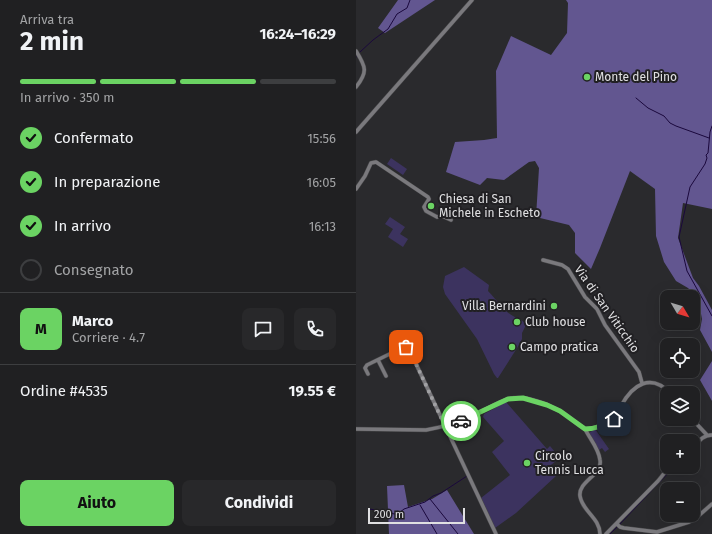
<!DOCTYPE html>
<html lang="it">
<meta charset="utf-8">
<style>
:root{--surface:#202022;--page:#28282a;--text:#f1f3f6;--muted:#a2a3a5;--line:#3d3e40;--accent:#6bd363}
body{margin:0;font-family:"Fira Sans",sans-serif;background:var(--page);color:var(--text);height:100vh;display:flex;flex-direction:column;font-size:15px;white-space:nowrap}
*{box-sizing:border-box;margin:0}
p{font-size:13px;color:var(--muted)}
.icon{flex:none;width:22px;height:22px;fill:none;stroke:currentColor;stroke-width:2;stroke-linecap:round;stroke-linejoin:round}
.map{position:relative;flex:1;overflow:hidden}
.sheet{display:flex;flex-direction:column;background:var(--surface);width:356px}
.sheet>*{flex:none}
.needle{width:26px;rotate:128deg}
.buttons{position:absolute;left:304px;top:290px;display:grid;gap:8px}
.buttons a{display:grid;place-items:center;width:40px;height:40px;border-radius:8px;background:var(--surface);box-shadow:0 4px 16px #0002,0 0 0 1px var(--line);font-size:20px}
.scale{position:absolute;left:12px;bottom:10px;width:97px;box-sizing:border-box;padding-left:4px;border:2px solid #e0e0e2;border-top:0;font-size:11px;line-height:14px;white-space:nowrap;color:#e0e0e2;-webkit-text-stroke:3px #212023;paint-order:stroke}
.pin{position:absolute;display:grid;place-items:center;width:34px;height:34px;color:#fff;margin:-17px;border-radius:8px;box-shadow:0 2px 6px #0006}
.courier{position:absolute;display:grid;place-items:center;width:40px;height:40px;margin:-20px;border:3px solid #6bd363;border-radius:50%;background:#fff;color:#222;box-shadow:0 1px 5px #0007}
.overview em{font-style:normal;font-weight:700}
.overview div{display:flex;flex-direction:column-reverse}
.overview{display:flex;align-items:center;justify-content:space-between;height:68px;padding:0 20px}
h1{font-size:26px;font-weight:700;line-height:30px}
.bar{display:grid;grid-template-columns:repeat(4,1fr);gap:6px 4px;align-content:center;height:48px;padding:0 20px}
.bar i{height:5px;border-radius:3px;background:var(--line)}
.bar .selected{background:var(--accent)}
.bar p{grid-column:span 4}
.line{display:flex;align-items:center;gap:10px;padding:0 20px;border-top:1px solid var(--line)}
.line div{flex:1}
.round{display:grid;place-items:center;flex:none;width:42px;height:42px;border-radius:8px;background:var(--page)}
ol{padding:0 20px;list-style:none}
li{display:flex;align-items:center;gap:12px;height:44px}
li p{margin-inline-start:auto}
li .icon{padding:4px;border-radius:50%;background:var(--accent);color:#111;stroke-width:4}
li:last-child{color:var(--muted)}
li i{width:22px;height:22px;border:2px solid var(--line);border-radius:50%}
.action{display:flex;gap:8px;margin-top:auto;padding:8px 20px}
.action a{flex:1;height:46px;border-radius:8px;background:var(--accent);color:#111;font-size:16px;font-weight:700;line-height:46px;text-align:center}
.action a+a{background:var(--page);color:var(--text)}
main{display:flex;flex:1;min-height:0}
.map>svg:first-child{display:block}
</style>
<main>
<section class="sheet">
<div class="overview"><div><h1>2 min</h1><p>Arriva tra</p></div><em>16:24–16:29</em></div>
<div class="bar"><i class="selected"></i><i class="selected"></i><i class="selected"></i><i></i><p>In arrivo · 350 m</p></div>
<ol>
<li><svg class="icon" aria-label="check" viewBox="0 0 24 24"><path d="M5 12l5 5 9-10"/></svg>Confermato<p>15:56</p></li>
<li><svg class="icon" aria-label="check" viewBox="0 0 24 24"><path d="M5 12l5 5 9-10"/></svg>In preparazione<p>16:05</p></li>
<li><svg class="icon" aria-label="check" viewBox="0 0 24 24"><path d="M5 12l5 5 9-10"/></svg>In arrivo<p>16:13</p></li>
<li><i></i>Consegnato</li>
</ol>
<div class="line" style="height:72px"><b class="round" style="background:var(--accent);color:#111">M</b><div><b>Marco</b><p>Corriere · 4.7</p></div><a class="round"><svg class="icon" aria-label="chat" viewBox="0 0 24 24"><path d="M4 5h16v11H9l-5 4z"/></svg></a><a class="round"><svg class="icon" aria-label="phone" viewBox="0 0 24 24"><path d="M5 4h4l2 5-3 2q2 4 5 5l2-3 5 2v4C11 20 4 13 5 4z"/></svg></a></div>
<div class="line" style="height:52px"><div>Ordine #4535</div><b>19.55 €</b></div>
<div class="action"><a>Aiuto</a><a>Condividi</a></div>
</section>
<div class="map">
<svg width="356" height="534" viewBox="0 0 356 534">
<rect width="100%" height="100%" fill="#2a2a2d"/>
<path fill="#3c335f" d="M 35,158 L 51,169 L 47,175 L 31,164 Z
M 34,217 L 49,227 L 44,234 L 52,239 L 47,247 L 32,237 L 37,229 L 29,224 Z
M 108,267 L 133,285 L 132,291 C 138,297 150,313 157,316 C 162,319 168,320 170,325 L 166,333 L 166,339 L 163,345 L 142,378 L 141,378 L 138,374 L 121,339 L 89,294 L 87,287 L 89,276 Z
M 150,402 L 191,449 L 194,446 L 204,458 L 191,468 L 200,476 L 160,513 L 139,528 L 125,498 L 154,475 L 136,452 L 148,441 L 127,417 L 128,414 Z
M 239,429 L 253,449 L 249,452 L 246,448 L 243,450 L 233,433 Z"/>
<path fill="#625690" d="M 42,0 L 79,0 L 29,33 L 22,28 Z
M 210,0 L 356,0 L 356,209 L 327,203 L 322,238 L 337,278 L 343,286 L 356,310 L 356,352 L 344,330 L 346,319 L 342,298 L 332,288 L 320,281 L 308,262 L 300,236 L 299,189 L 274,171 L 244,248 L 235,269 L 219,253 L 219,233 L 213,225 L 180,217 L 183,168 L 179,161 L 173,162 L 148,180 L 131,178 L 124,185 L 90,172 L 99,142 L 128,140 L 141,138 L 140,71 L 155,36 L 195,55 L 211,33 L 212,3 Z
M 356,361 L 356,401 L 344,380 Z
M 48,485 L 52,507 L 76,499 L 91,490 L 118,534 L 33,534 L 31,486 Z"/>
<g fill="none" stroke-linecap="round" stroke-linejoin="round">
<path stroke="#1a083c" stroke-width="1" d="M 4,52 L 17,40 L 32,29 L 41,14 L 51,8 L 54,0
M 0,57 L 0,56
M 280,98 L 292,108 L 308,116 L 314,123 L 320,126 L 353,138
M 356,126 L 354,132 L 352,153 L 350,155 L 351,158 L 349,164 L 334,187 L 323,237 L 331,271 L 356,316
M 112,478 L 120,495
M 74,499 L 102,534
M 64,505 L 81,534
M 13,509 L 33,512 L 38,514 L 43,513 L 48,509 L 69,502 L 77,496 L 85,493 L 111,476
M 263,525 L 315,470
M 254,534 L 261,527"/>
<g stroke="#48484a" stroke-width="4.5">
<path id="minor" d="M 0,51 C 10,67 12,72 0,87
M 0,132 L 116,0
M 0,189 L 9,176 L 15,163 L 20,162 L 72,197 L 73,199 L 68,207 L 70,211 L 81,217 L 86,216 L 95,220
M 187,260 L 206,265 L 212,269 L 229,297 L 241,309 L 249,325 L 283,372 L 286,383
M 22,360 L 30,376
M 12,374 L 9,368 L 11,365 L 48,347 L 53,349 L 140,534
M 336,419 L 351,435
M 0,429 L 70,430 C 87,427 104,422 120,414 C 130,410 146,399 157,398 C 172,396 191,404 204,411 C 213,416 220,424 229,429 C 237,429 252,425 258,419 C 262,415 263,410 265,406 C 277,384 295,373 314,393
M 229,429 C 234,439 243,449 244,460 C 247,475 222,481 224,496 C 226,511 244,518 244,534
M 337,448 C 343,441 347,435 356,435
M 261,524 L 264,527 L 268,528 L 301,532 L 333,522 L 340,518 L 356,504
M 250,534 L 302,481 L 310,471 L 315,467"/>
</g>
<use href="#minor" stroke="#7a797d" stroke-width="3.5"/>
</g>
<g fill="none" stroke-linecap="round" stroke-linejoin="round">
<path stroke="#a0a0a3" stroke-width="4" stroke-dasharray="0 7.2" d="M 50,347 L 53,349 L 89,426 L 105,421"/>
<path stroke="#6bd363" stroke-width="5" d="M 105,421 L 152,399 L 167,398 L 191,405 L 204,411 L 229,429 C 238,429 251,425 258,419"/>
</g>
<g fill="#6bd363" stroke="#212023" stroke-width="1.5">
<circle cx="231" cy="77" r="4"/>
<circle cx="75" cy="206" r="4"/>
<circle cx="198" cy="306" r="4"/>
<circle cx="161" cy="322" r="4"/>
<circle cx="156" cy="347" r="4"/>
<circle cx="171" cy="463" r="4"/>
</g>
<g text-anchor="middle" stroke-width="4" stroke-linejoin="round" paint-order="stroke">
<g font-size="12" fill="#e0e0e2" stroke="#212023" text-anchor="start">
<text x="239" y="81">Monte del Pino</text>
<text x="83" y="203">Chiesa di San<tspan x="83" dy="14">Michele in Escheto</tspan></text>
<text x="190" y="310" text-anchor="end">Villa Bernardini</text>
<text x="169" y="326">Club house</text>
<text x="164" y="351">Campo pratica</text>
<text x="179" y="460">Circolo<tspan x="179" dy="14">Tennis Lucca</tspan></text>
</g>
<g font-size="12" fill="#e0e0e2" stroke="#212023">
<text transform="translate(251 309) rotate(55)" y="4">Via di San Viticchio</text>
</g>
</g>
</svg>
<div class="buttons">
<a><svg class="needle" viewBox="-14 -14 28 28"><path d="M0-13l5 13h-10z" fill="#e53935"/><path d="M0 13l5-13h-10z" fill="#a2a3a5"/></svg></a>
<a><svg class="icon" aria-label="locate" viewBox="0 0 24 24"><circle cx="12" cy="12" r="6"/><path d="M12 2v4M12 18v4M2 12h4M18 12h4"/></svg></a>
<a><svg class="icon" aria-label="layers" viewBox="0 0 24 24"><path d="M12 4l9 5-9 5-9-5zM3 14l9 5 9-5"/></svg></a>
<a>+</a>
<a>−</a>
</div>
<div class="scale">200 m</div>
<div class="pin" style="left:50px;top:347px;background:#ea580c"><svg class="icon" aria-label="bag" viewBox="0 0 24 24"><path d="M5 8h14l-1 12H6zM9 8a3 3 0 0 1 6 0"/></svg></div>
<div class="pin" style="left:258px;top:419px;background:#1f2937"><svg class="icon" aria-label="home" viewBox="0 0 24 24"><path d="M3 11l9-7 9 7M6 9v11h12V9"/></svg></div>
<div class="courier" style="left:105px;top:421px"><svg class="icon" aria-label="car" viewBox="0 0 24 24"><path d="M5 17H2v-5l4-1 3-4h7l3 4 3 1v5h-3M9 17h6M6 11h13"/><circle cx="7" cy="17" r="2"/><circle cx="17" cy="17" r="2"/></svg></div>
</div>
</main>
